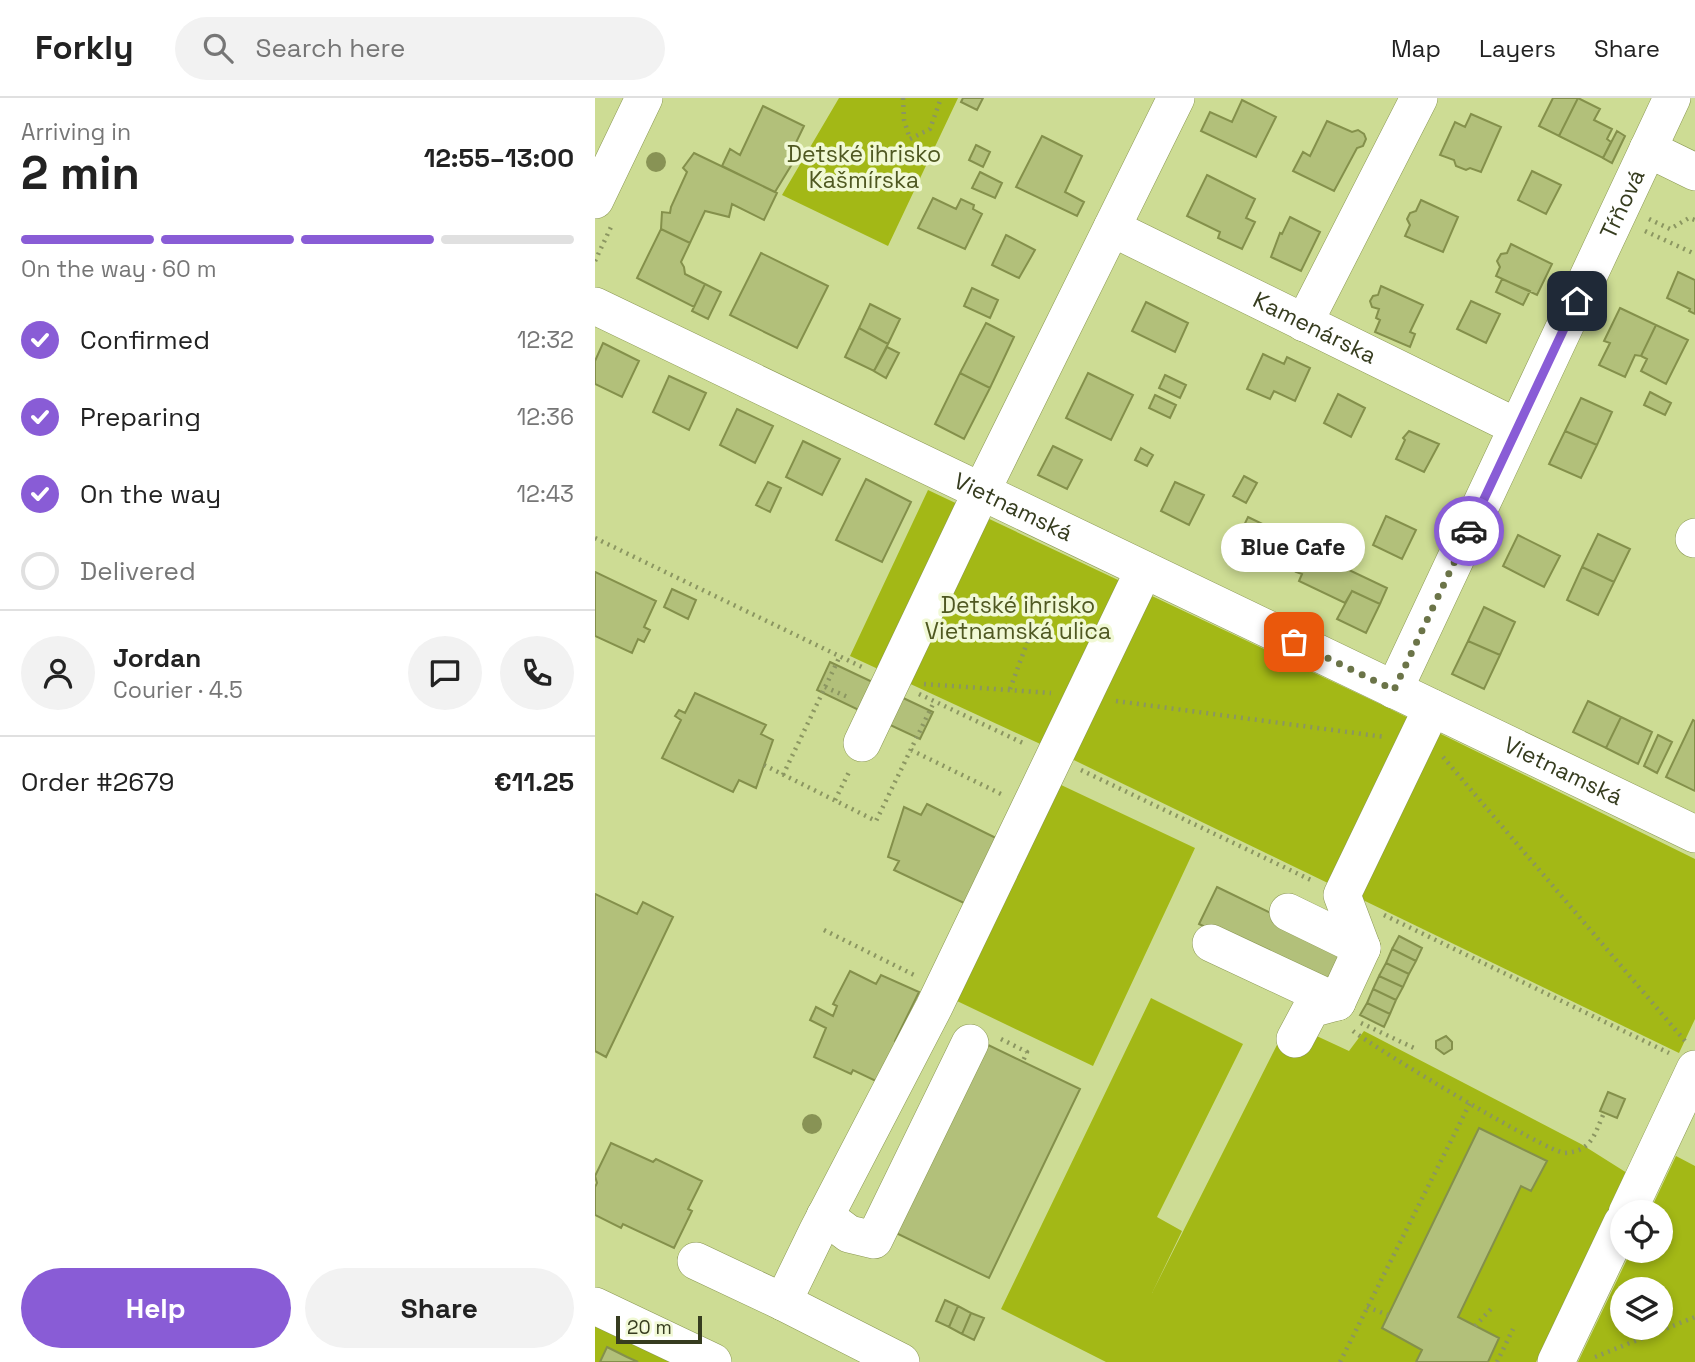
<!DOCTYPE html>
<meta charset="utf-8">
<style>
:root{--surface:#fff;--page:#f2f2f2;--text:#222;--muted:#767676;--line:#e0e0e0;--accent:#895cd6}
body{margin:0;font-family:"Space Grotesk",sans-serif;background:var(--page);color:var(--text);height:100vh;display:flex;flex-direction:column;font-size:26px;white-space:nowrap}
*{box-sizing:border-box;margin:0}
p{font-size:23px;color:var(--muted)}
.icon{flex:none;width:38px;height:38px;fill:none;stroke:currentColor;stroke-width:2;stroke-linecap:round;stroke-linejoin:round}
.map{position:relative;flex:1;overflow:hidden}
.panel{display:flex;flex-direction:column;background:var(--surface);width:595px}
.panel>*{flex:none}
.buttons{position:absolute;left:1015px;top:1102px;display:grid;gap:14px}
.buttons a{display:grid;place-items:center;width:63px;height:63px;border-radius:50%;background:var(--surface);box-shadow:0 4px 10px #0003;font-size:35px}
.scale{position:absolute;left:21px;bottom:18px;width:86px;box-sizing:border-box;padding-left:7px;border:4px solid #363c1f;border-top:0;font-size:19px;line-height:24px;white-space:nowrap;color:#363c1f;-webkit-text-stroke:5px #f1f9d5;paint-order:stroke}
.pin{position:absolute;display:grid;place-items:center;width:60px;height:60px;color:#fff;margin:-30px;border-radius:14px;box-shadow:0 4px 10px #0006}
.courier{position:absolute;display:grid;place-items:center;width:70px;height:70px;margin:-35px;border:5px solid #895cd6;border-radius:50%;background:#fff;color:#222;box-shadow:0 2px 9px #0007}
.bubble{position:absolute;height:49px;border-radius:24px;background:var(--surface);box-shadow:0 4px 10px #0003;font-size:23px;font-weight:700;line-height:49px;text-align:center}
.headline em{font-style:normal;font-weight:700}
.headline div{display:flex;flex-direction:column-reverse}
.headline{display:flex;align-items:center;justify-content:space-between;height:119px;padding:0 21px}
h1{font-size:46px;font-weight:700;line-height:52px}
.bar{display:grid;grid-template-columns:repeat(4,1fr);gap:10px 7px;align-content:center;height:84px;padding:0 21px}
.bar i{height:9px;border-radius:5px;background:var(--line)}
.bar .current{background:var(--accent)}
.bar p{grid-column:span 4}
.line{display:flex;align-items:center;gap:18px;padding:0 21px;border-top:2px solid var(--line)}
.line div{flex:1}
.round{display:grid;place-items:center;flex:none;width:74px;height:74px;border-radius:37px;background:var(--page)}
ol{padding:0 21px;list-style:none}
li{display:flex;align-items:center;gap:21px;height:77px}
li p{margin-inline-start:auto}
li .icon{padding:7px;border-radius:50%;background:var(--accent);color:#fff;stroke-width:4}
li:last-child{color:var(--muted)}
li i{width:38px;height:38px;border:4px solid var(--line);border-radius:50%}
.primary-button{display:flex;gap:14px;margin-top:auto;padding:14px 21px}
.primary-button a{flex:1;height:80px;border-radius:42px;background:var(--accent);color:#fff;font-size:28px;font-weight:700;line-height:80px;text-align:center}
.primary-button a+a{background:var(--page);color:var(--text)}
header{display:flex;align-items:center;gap:42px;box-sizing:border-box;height:98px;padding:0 35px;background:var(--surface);border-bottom:2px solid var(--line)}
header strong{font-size:33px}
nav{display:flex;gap:38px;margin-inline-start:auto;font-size:24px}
.search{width:490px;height:63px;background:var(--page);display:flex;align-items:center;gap:18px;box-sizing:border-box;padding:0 24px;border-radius:38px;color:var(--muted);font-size:26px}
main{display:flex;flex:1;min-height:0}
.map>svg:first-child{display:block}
</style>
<header>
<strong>Forkly</strong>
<div class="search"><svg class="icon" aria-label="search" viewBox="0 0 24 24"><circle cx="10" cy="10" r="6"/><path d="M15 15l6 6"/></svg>Search here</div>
<nav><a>Map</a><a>Layers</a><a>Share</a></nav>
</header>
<main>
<section class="panel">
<div class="headline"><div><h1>2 min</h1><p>Arriving in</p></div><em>12:55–13:00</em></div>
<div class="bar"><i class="current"></i><i class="current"></i><i class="current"></i><i></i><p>On the way · 60 m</p></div>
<ol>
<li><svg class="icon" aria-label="check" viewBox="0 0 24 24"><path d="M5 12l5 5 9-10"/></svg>Confirmed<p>12:32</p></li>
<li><svg class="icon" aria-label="check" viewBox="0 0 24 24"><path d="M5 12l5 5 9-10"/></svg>Preparing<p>12:36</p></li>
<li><svg class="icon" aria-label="check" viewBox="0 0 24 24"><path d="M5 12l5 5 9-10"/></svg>On the way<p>12:43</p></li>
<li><i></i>Delivered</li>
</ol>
<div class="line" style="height:126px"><a class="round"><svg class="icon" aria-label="person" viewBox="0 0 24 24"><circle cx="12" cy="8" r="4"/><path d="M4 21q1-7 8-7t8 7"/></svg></a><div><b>Jordan</b><p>Courier · 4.5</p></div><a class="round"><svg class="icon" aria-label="chat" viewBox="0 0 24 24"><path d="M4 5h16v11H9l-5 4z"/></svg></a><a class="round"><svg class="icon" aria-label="phone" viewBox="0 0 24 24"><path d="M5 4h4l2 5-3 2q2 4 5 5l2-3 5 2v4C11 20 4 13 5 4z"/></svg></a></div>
<div class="line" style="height:91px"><div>Order #2679</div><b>€11.25</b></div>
<div class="primary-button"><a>Help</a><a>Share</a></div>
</section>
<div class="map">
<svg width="1100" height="1264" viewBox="0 0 1100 1264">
<rect width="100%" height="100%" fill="#cddc94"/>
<path fill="#a3b816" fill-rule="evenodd" d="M 244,0 L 363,0 L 293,148 L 187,97 Z
M 333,392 L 785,606 L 1100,761 L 1100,921 L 1084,955 L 454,650 L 255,558 Z
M 464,686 L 600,750 L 498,968 L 362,903 Z
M 556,900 L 648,946 L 562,1119 L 587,1133 L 557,1195 L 688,935 L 713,934 L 754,953 L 769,933 L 986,1046 L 1032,1075 L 941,1264 L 511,1264 L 406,1211 Z
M 1081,1058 L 1100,1068 L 1100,1264 L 983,1264 L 1036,1153 L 1066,1153 L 1066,1115 L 1054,1115 ZM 1027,1192 L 1066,1192 L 1066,1230 L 1027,1230 Z
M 0,1229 L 9,1229 L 81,1264 L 0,1264 Z"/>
<path fill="#b2c07a" stroke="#84904b" stroke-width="2" d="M 368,0 L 388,0 L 382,12 L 366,4 Z
M 958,0 L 983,0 L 964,38 L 944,28 Z
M 983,0 L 1005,11 L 999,22 L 1017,31 L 1012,41 L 1016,44 L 1008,60 L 964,38 Z
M 647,2 L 681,19 L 661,59 L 606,33 L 615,14 L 637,24 Z
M 168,8 L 209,28 L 192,63 L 197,66 L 180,94 L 127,68 L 135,51 L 145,57 Z
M 876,16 L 906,29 L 886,74 L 875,70 L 871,72 L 861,68 L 859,62 L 845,57 L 860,24 L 870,29 Z
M 732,23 L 757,34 L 763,32 L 769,36 L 771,41 L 768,48 L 762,50 L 739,93 L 698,73 L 708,54 L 715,58 Z
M 1022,33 L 1030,38 L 1017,65 L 1008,60 Z
M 447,38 L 487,58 L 470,94 L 489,104 L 482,118 L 421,89 Z
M 381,47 L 395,54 L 388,69 L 374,62 Z
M 99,55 L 182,95 L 169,122 L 137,106 L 134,119 L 110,113 L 95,145 L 66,131 L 67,114 L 75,115 L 76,109 L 92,74 L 88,70 Z
M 937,73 L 966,87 L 951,116 L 923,102 Z
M 385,74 L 407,85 L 400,100 L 377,90 Z
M 612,77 L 660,101 L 651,120 L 660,124 L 647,151 L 623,140 L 625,134 L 592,118 Z
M 338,100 L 361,111 L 366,101 L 379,107 L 378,111 L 387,116 L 370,151 L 323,130 Z
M 826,102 L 863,119 L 848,154 L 810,138 L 815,127 L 812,121 L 815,115 L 821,113 Z
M 695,119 L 725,134 L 706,173 L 676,159 L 685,135 L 687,136 Z
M 66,131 L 95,145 L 86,164 L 89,169 L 90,176 L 110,186 L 99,209 L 42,180 Z
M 411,137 L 440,152 L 424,180 L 397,167 Z
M 916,146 L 957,166 L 942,197 L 901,178 L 905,169 L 902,163 L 906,156 L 912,155 Z
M 166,155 L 233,188 L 202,250 L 135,217 Z
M 1083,174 L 1100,182 L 1100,216 L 1094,213 L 1095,211 L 1072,200 Z
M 907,181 L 935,193 L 928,207 L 901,194 Z
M 110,186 L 126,194 L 113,221 L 97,213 Z
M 786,188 L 828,207 L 815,234 L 820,236 L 815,249 L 780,234 L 785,222 L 781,220 L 784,211 L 777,209 L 775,203 L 778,198 L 783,197 Z
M 377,190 L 403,202 L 395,220 L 369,208 Z
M 876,203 L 905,216 L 891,245 L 862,231 Z
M 551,204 L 593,225 L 580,254 L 537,233 Z
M 275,206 L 305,221 L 293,246 L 264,230 Z
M 1025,210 L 1061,227 L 1046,258 L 1040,257 L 1030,279 L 1004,267 L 1015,245 L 1009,243 Z
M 391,225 L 419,239 L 395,290 L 365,275 Z
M 1061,227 L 1093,242 L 1071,286 L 1046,273 L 1052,261 L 1046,258 Z
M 264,230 L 293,246 L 279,273 L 250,259 Z
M 8,245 L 44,263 L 27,299 L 0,286 L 0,263 Z
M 292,249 L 304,255 L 291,280 L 279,273 Z
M 668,256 L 689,266 L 692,259 L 715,270 L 700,303 L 679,293 L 675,301 L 652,291 Z
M 365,275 L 395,290 L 369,341 L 340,326 Z
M 493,275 L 538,297 L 516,342 L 471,320 Z
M 570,277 L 591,287 L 585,300 L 564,290 Z
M 74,278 L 111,295 L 94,332 L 58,314 Z
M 1055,294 L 1076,305 L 1070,317 L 1049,307 Z
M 743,296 L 770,310 L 756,339 L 729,325 Z
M 560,297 L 581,307 L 575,320 L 554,310 Z
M 986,300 L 1017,314 L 1002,347 L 970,333 Z
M 142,311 L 178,328 L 160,365 L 125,347 Z
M 814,333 L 844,346 L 829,374 L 801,361 L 810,342 L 808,340 Z
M 970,333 L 1002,347 L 986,380 L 954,366 Z
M 208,343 L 245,361 L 227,397 L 191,379 Z
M 458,348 L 487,362 L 472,391 L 443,377 Z
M 546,350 L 558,357 L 552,368 L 540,362 Z
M 649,378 L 662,385 L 651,405 L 638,398 Z
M 271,381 L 316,404 L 287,464 L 241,442 Z
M 173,384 L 186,390 L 175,414 L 161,407 Z
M 580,384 L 609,397 L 594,427 L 566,413 Z
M 791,418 L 821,432 L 807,461 L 778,447 Z
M 653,419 L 682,433 L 668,462 L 639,448 Z
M 1003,436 L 1035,451 L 1019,484 L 987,469 Z
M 923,437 L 965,458 L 949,489 L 908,468 Z
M 712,452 L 792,490 L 785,506 L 757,493 L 750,505 L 704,483 L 707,476 L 701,474 Z
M 987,469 L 1019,484 L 1003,517 L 972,502 Z
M 0,474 L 61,503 L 49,529 L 55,532 L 49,544 L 43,541 L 37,555 L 0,538 Z
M 77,491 L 101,502 L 93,521 L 69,509 Z
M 757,493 L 785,506 L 771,535 L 742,521 Z
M 889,509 L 920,524 L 905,557 L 873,543 Z
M 873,543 L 905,557 L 889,591 L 857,576 Z
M 235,564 L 286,588 L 272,616 L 222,592 Z
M 100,595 L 171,627 L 166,636 L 178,642 L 161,690 L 144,682 L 138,694 L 67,660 L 86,622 L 80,618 L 84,612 L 90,615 Z
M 306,599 L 338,614 L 325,641 L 293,626 Z
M 993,603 L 1026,619 L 1011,650 L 978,634 Z
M 1026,619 L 1057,634 L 1043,666 L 1011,650 Z
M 1098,622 L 1100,623 L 1100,693 L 1071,679 Z
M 1063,637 L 1077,644 L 1062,675 L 1049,668 Z
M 332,706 L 403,741 L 371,806 L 299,772 L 304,763 L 293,759 L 309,709 L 326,717 Z
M 622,789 L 748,850 L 730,888 L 604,826 Z
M 0,796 L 42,816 L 48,804 L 78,819 L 11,959 L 0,953 Z
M 804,838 L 827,850 L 821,863 L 797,851 Z
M 797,851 L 821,863 L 814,876 L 791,865 Z
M 791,865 L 814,876 L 808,889 L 784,878 Z
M 255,873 L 281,886 L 286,877 L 324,894 L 300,943 L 304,945 L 285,985 L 258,972 L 256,976 L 219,959 L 231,930 L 215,922 L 221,909 L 238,918 L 242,908 L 238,906 Z
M 784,878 L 808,889 L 801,902 L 778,891 Z
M 778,891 L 801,902 L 795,916 L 772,905 Z
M 772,905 L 795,916 L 789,929 L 765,917 Z
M 851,938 L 857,944 L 857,951 L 849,956 L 841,950 L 841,943 Z
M 389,945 L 485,991 L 394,1180 L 299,1134 Z
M 1013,994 L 1030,1001 L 1022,1020 L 1005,1013 Z
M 884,1030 L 952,1063 L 936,1093 L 926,1088 L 863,1219 L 904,1240 L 893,1264 L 821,1264 L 827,1252 L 787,1230 Z
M 16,1045 L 58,1064 L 61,1061 L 107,1083 L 93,1111 L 97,1113 L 79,1150 L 28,1126 L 26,1130 L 0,1117 L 0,1089 L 2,1085 L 0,1078 Z
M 350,1202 L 363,1208 L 354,1229 L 341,1223 Z
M 363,1208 L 376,1215 L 367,1236 L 354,1229 Z
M 376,1215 L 389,1220 L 379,1242 L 367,1236 Z
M 12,1249 L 32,1259 L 43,1264 L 5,1264 Z"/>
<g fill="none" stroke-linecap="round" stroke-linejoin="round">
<g stroke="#8b9853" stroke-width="38">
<g id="minor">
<path d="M 1053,51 L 1100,74"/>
<path d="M 0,102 L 49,0"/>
<path id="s1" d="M 517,130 L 922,329"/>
<path id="s2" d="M 0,208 L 1100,736"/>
<path d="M 709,225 L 824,0"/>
<path d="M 1099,441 L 1100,439"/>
<path id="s3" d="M 799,592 L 1077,0"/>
<path d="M 267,645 L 392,382 L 581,0"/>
<path d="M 693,814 L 767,850"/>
<path d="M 616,845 L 742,904 L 767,850 L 747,797 L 837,610"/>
<path d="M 700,941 L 716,911 L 742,904"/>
<path d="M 1032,1115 L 1100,971"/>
<path d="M 230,1118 L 254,1136 L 279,1142 L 375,945"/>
<path d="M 101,1163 L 188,1204"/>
<path d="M 0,1208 L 118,1264"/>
<path d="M 306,1264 L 188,1204 L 222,1134 L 339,909 L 549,472"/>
<path d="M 961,1264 L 1027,1125"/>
</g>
</g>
<path stroke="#8b9661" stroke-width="4.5" stroke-dasharray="2 5" stroke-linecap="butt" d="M 308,0 L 309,22 L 315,41 L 335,31 L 346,0
M 1054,121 L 1075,131 L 1094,120 L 1100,122
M 1050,133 L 1100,156
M 0,163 L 16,129
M 0,440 L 269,570
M 329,586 L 456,595
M 230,589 L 255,600
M 415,591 L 439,526
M 324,596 L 430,646
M 521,603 L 790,639
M 316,652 L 406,696
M 848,659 L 1090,943
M 169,667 L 281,723 L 339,604
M 486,672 L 718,783
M 188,677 L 245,558
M 240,702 L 255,672
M 789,817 L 1074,955
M 229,832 L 319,877
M 766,925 L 819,950
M 758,933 C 778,949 955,1056 970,1055 C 996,1053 999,1038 1008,1017
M 406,941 L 432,954 L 428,963
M 772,1209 L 793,1217
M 880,1228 L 897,1210
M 1000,1259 L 1100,1219
M 745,1264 L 875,1005
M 902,1264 L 918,1231"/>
<use href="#minor" stroke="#fff" stroke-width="37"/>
</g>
<g fill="#889355">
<circle cx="61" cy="64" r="10"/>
<circle cx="217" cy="1026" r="10"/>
</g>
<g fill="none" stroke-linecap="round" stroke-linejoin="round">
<path stroke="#6b7448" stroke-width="7" stroke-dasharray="0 12.6" d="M 699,544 L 799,592 L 874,433"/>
<path stroke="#895cd6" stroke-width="9" d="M 874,433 L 982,203"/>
</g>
<g text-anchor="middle" stroke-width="7" stroke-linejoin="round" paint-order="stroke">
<g font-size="23" fill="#4f5821" stroke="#f1f9d5">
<text x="269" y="64">Detské ihrisko<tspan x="269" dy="26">Kašmírska</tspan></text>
<text x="423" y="515">Detské ihrisko<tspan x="423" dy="26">Vietnamská ulica</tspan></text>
</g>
<g font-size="23" fill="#363c1f" stroke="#f1f9d5">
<text dy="8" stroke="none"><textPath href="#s3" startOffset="537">Tŕňová</textPath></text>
<text dy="8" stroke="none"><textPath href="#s1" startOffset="226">Kamenárska</textPath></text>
<text dy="8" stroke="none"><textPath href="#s2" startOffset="464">Vietnamská</textPath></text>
<text dy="8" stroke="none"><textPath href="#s2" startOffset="1074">Vietnamská</textPath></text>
</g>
</g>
</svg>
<div class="buttons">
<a><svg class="icon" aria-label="locate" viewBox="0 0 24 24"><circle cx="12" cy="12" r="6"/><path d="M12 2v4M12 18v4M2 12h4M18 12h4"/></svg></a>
<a><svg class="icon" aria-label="layers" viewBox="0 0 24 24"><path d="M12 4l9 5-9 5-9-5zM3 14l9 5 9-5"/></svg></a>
</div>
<div class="scale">20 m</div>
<div class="pin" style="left:699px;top:544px;background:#ea580c"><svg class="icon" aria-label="bag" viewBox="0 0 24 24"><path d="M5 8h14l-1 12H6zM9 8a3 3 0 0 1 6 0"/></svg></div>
<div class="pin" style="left:982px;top:203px;background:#1f2937"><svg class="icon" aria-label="home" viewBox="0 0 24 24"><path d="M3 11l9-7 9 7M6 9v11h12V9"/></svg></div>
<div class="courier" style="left:874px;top:433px"><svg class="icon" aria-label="car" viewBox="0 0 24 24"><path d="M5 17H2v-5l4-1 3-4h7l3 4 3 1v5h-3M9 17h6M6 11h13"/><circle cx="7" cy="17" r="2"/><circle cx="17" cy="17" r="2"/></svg></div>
<div class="bubble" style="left:626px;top:425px;width:144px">Blue Cafe</div>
</div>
</main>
